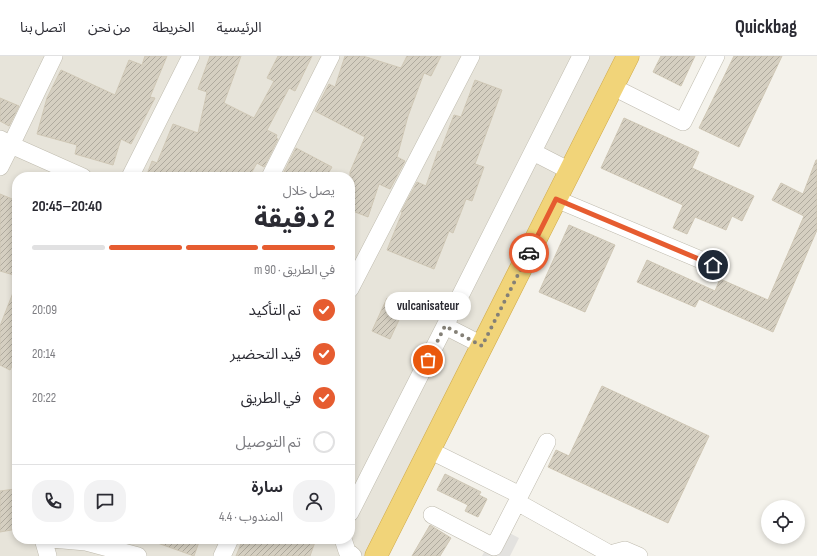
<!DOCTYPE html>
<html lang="ar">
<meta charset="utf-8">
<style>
:root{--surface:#fff;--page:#f2f2f3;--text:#2b2b33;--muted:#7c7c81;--line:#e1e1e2;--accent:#e65c30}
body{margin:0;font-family:"Sofia Sans Condensed","Noto Sans Arabic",sans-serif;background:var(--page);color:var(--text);direction:rtl;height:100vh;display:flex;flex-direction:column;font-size:15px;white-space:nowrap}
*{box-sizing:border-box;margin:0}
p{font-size:13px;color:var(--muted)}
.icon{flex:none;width:22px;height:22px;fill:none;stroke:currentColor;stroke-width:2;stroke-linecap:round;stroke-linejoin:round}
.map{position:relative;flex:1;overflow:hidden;direction:ltr}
.sheet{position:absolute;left:12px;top:116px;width:343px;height:372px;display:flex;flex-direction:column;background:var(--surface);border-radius:16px;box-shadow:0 2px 6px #0003;direction:rtl}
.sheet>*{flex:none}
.buttons{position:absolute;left:761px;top:444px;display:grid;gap:8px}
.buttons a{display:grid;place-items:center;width:44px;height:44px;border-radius:50%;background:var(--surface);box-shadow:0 2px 6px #0003;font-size:20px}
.pin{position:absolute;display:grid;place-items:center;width:34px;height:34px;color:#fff;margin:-17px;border:2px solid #fff;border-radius:50%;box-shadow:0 1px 4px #0007}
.courier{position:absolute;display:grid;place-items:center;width:40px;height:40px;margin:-20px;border:3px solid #e65c30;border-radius:50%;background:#fff;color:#222;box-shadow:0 1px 5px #0007}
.bubble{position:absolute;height:28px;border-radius:14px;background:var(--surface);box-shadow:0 2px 6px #0003;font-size:13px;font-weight:700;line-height:28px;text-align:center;direction:rtl}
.headline em{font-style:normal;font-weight:700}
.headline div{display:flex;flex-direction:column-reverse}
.headline{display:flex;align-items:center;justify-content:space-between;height:68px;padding:0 20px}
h1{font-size:26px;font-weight:700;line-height:30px}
.bar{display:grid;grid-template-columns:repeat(4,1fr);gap:6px 4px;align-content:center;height:48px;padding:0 20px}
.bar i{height:5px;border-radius:3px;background:var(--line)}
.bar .active{background:var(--accent)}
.bar p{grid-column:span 4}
.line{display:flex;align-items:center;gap:10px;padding:0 20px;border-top:1px solid var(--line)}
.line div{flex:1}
.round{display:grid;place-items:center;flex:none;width:42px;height:42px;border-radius:16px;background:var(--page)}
ol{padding:0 20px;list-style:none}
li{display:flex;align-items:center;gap:12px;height:44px}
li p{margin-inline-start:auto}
li .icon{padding:4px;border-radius:50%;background:var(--accent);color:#fff;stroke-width:4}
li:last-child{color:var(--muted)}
li i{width:22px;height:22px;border:2px solid var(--line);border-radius:50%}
header{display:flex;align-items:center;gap:24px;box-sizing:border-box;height:56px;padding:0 20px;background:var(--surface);border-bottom:1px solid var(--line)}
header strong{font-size:19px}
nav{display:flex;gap:22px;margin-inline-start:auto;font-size:14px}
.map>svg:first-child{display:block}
</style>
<header>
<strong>Quickbag</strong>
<nav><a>الرئيسية</a><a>الخريطة</a><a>من نحن</a><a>اتصل بنا</a></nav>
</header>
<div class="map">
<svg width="817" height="500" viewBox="0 0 817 500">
<defs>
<pattern id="building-hatch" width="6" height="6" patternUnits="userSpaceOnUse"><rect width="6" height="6" fill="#d5cfc1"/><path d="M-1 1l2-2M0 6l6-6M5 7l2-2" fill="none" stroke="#afaa9e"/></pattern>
</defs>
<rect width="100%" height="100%" fill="#f4f2eb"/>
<path fill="#e7e4da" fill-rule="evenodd" d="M 0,0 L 620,0 L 369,500 L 0,500 ZM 17,121 L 350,121 L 350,483 L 17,483 Z"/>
<path fill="#e3e2df" d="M 498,471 L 519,482 L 510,500 L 482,500 Z"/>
<path fill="url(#building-hatch)" stroke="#cfc7b5" d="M 145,0 L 167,0 L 150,41 L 155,42 L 131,88 L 121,83 L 113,109 L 75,98 L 77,89 L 37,78 L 47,42 L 61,14 L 115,39 L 129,4 L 142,9 Z
M 210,0 L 241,0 L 224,47 L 254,62 L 274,25 L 267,22 L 278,0 L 312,0 L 295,35 L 289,32 L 267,74 L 277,79 L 276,82 L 278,83 L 264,111 L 257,107 L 249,121 L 146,121 L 152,105 L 157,107 L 173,68 L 198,77 L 207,36 L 198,33 Z
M 345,0 L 363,0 L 401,12 L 407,0 L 441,0 L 431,20 L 424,17 L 408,60 L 397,101 L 405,105 L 390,133 L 379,128 L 368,161 L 350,154 L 350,116 L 365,81 L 315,55 L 329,28 L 335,31 Z
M 661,0 L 695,0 L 681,30 L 653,16 Z
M 734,0 L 782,0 L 739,91 L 699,72 Z
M 475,24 L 502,34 L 475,108 L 484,111 L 472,145 L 466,143 L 453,177 L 449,175 L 434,213 L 387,194 L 402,157 L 401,156 L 417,126 L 426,130 L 438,95 L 440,96 L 454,59 L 461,61 Z
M 0,42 L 19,50 L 9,70 L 0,65 Z
M 624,62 L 699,96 L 692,112 L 754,140 L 742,165 L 732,160 L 726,174 L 695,161 L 687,178 L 673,172 L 683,149 L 601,112 Z
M 296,92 L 332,111 L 326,121 L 284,121 L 282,120 Z
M 816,104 L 817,104 L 817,174 L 773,276 L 699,243 L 695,251 L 637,226 L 647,204 L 715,235 L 720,223 L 768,244 L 804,160 L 772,144 L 781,127 L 803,138 Z
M 0,138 L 17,145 L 17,220 L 0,215 Z
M 569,169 L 615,189 L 585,256 L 539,236 Z
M 16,229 L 17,229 L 17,300 L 10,314 L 0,309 L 0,270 Z
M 387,242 L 405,251 L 390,283 L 372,275 Z
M 602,330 L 709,380 L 668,467 L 548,411 L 556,394 L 569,400 Z
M 445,418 L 481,436 L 479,439 L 487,443 L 478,461 L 465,455 L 468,449 L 437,434 Z
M 15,433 L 17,442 L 17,473 L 0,476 L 0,435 Z
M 430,469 L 451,482 L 440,500 L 412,500 Z
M 152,483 L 200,483 L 194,500 L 152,485 Z
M 243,483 L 316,483 L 310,500 L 236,500 Z"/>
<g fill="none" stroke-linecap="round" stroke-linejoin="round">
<g stroke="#bfbbae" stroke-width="18">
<path id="minor" d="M 613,31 L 683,66 L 716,0
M 0,83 L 11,89 L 54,0
M 533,96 L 570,115
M 0,111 L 11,89 L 83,121
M 130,121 L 191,0
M 270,121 L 331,0
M 556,143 L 713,209
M 350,233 L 471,0
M 445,270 L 482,289
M 429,394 L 520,439 L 517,446 L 610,498 L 625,494 L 639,500
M 520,439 L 547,386
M 350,457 L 445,270 L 581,0
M 432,459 L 494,491 L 517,446
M 43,483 L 48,500
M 52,483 L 86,486
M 87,483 L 86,486 L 138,500
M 343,483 L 347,495 L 353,500
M 222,500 L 230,483"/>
</g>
<g stroke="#d0aa49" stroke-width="23">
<path id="highway" d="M 376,500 L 628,0"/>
</g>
<use href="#minor" stroke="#fff" stroke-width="17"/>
<use href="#highway" stroke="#f1d479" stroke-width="22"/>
</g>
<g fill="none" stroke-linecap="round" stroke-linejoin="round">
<path stroke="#848077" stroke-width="4" stroke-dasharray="0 7.2" d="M 428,304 L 445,270 L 482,290 L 529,197"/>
<path stroke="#e65c30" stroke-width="5" d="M 529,197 L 556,143 L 713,209"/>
</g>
</svg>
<div class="buttons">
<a><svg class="icon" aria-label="locate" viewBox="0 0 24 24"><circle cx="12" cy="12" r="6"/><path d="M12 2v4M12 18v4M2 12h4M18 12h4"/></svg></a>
</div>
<div class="pin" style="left:428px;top:304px;background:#ea580c"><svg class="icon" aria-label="bag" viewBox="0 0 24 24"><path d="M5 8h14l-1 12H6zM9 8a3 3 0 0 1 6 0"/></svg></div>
<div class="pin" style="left:713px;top:209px;background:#1f2937"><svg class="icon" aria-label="home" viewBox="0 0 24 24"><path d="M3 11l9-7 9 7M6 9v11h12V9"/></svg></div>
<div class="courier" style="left:529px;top:197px"><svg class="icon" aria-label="car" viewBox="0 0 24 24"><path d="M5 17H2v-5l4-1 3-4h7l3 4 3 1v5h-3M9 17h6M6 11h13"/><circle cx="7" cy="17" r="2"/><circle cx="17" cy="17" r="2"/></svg></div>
<div class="bubble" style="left:385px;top:236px;width:86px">vulcanisateur</div>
<section class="sheet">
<div class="headline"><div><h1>2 دقيقة</h1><p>يصل خلال</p></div><em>20:40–20:45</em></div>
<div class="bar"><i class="active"></i><i class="active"></i><i class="active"></i><i></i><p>في الطريق · 90 m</p></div>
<ol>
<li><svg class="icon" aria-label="check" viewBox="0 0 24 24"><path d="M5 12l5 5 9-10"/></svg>تم التأكيد<p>20:09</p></li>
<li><svg class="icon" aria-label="check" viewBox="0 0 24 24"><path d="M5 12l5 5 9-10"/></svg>قيد التحضير<p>20:14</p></li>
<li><svg class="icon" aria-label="check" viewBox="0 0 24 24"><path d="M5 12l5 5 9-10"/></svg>في الطريق<p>20:22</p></li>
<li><i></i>تم التوصيل</li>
</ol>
<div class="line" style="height:72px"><a class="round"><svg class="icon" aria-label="person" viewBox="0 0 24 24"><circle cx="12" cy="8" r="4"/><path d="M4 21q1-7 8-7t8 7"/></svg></a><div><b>سارة</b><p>المندوب · 4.4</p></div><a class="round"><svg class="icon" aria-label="chat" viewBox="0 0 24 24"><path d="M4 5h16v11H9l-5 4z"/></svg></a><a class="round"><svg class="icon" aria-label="phone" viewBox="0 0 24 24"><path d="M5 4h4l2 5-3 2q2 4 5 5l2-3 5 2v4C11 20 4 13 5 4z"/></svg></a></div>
</section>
</div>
